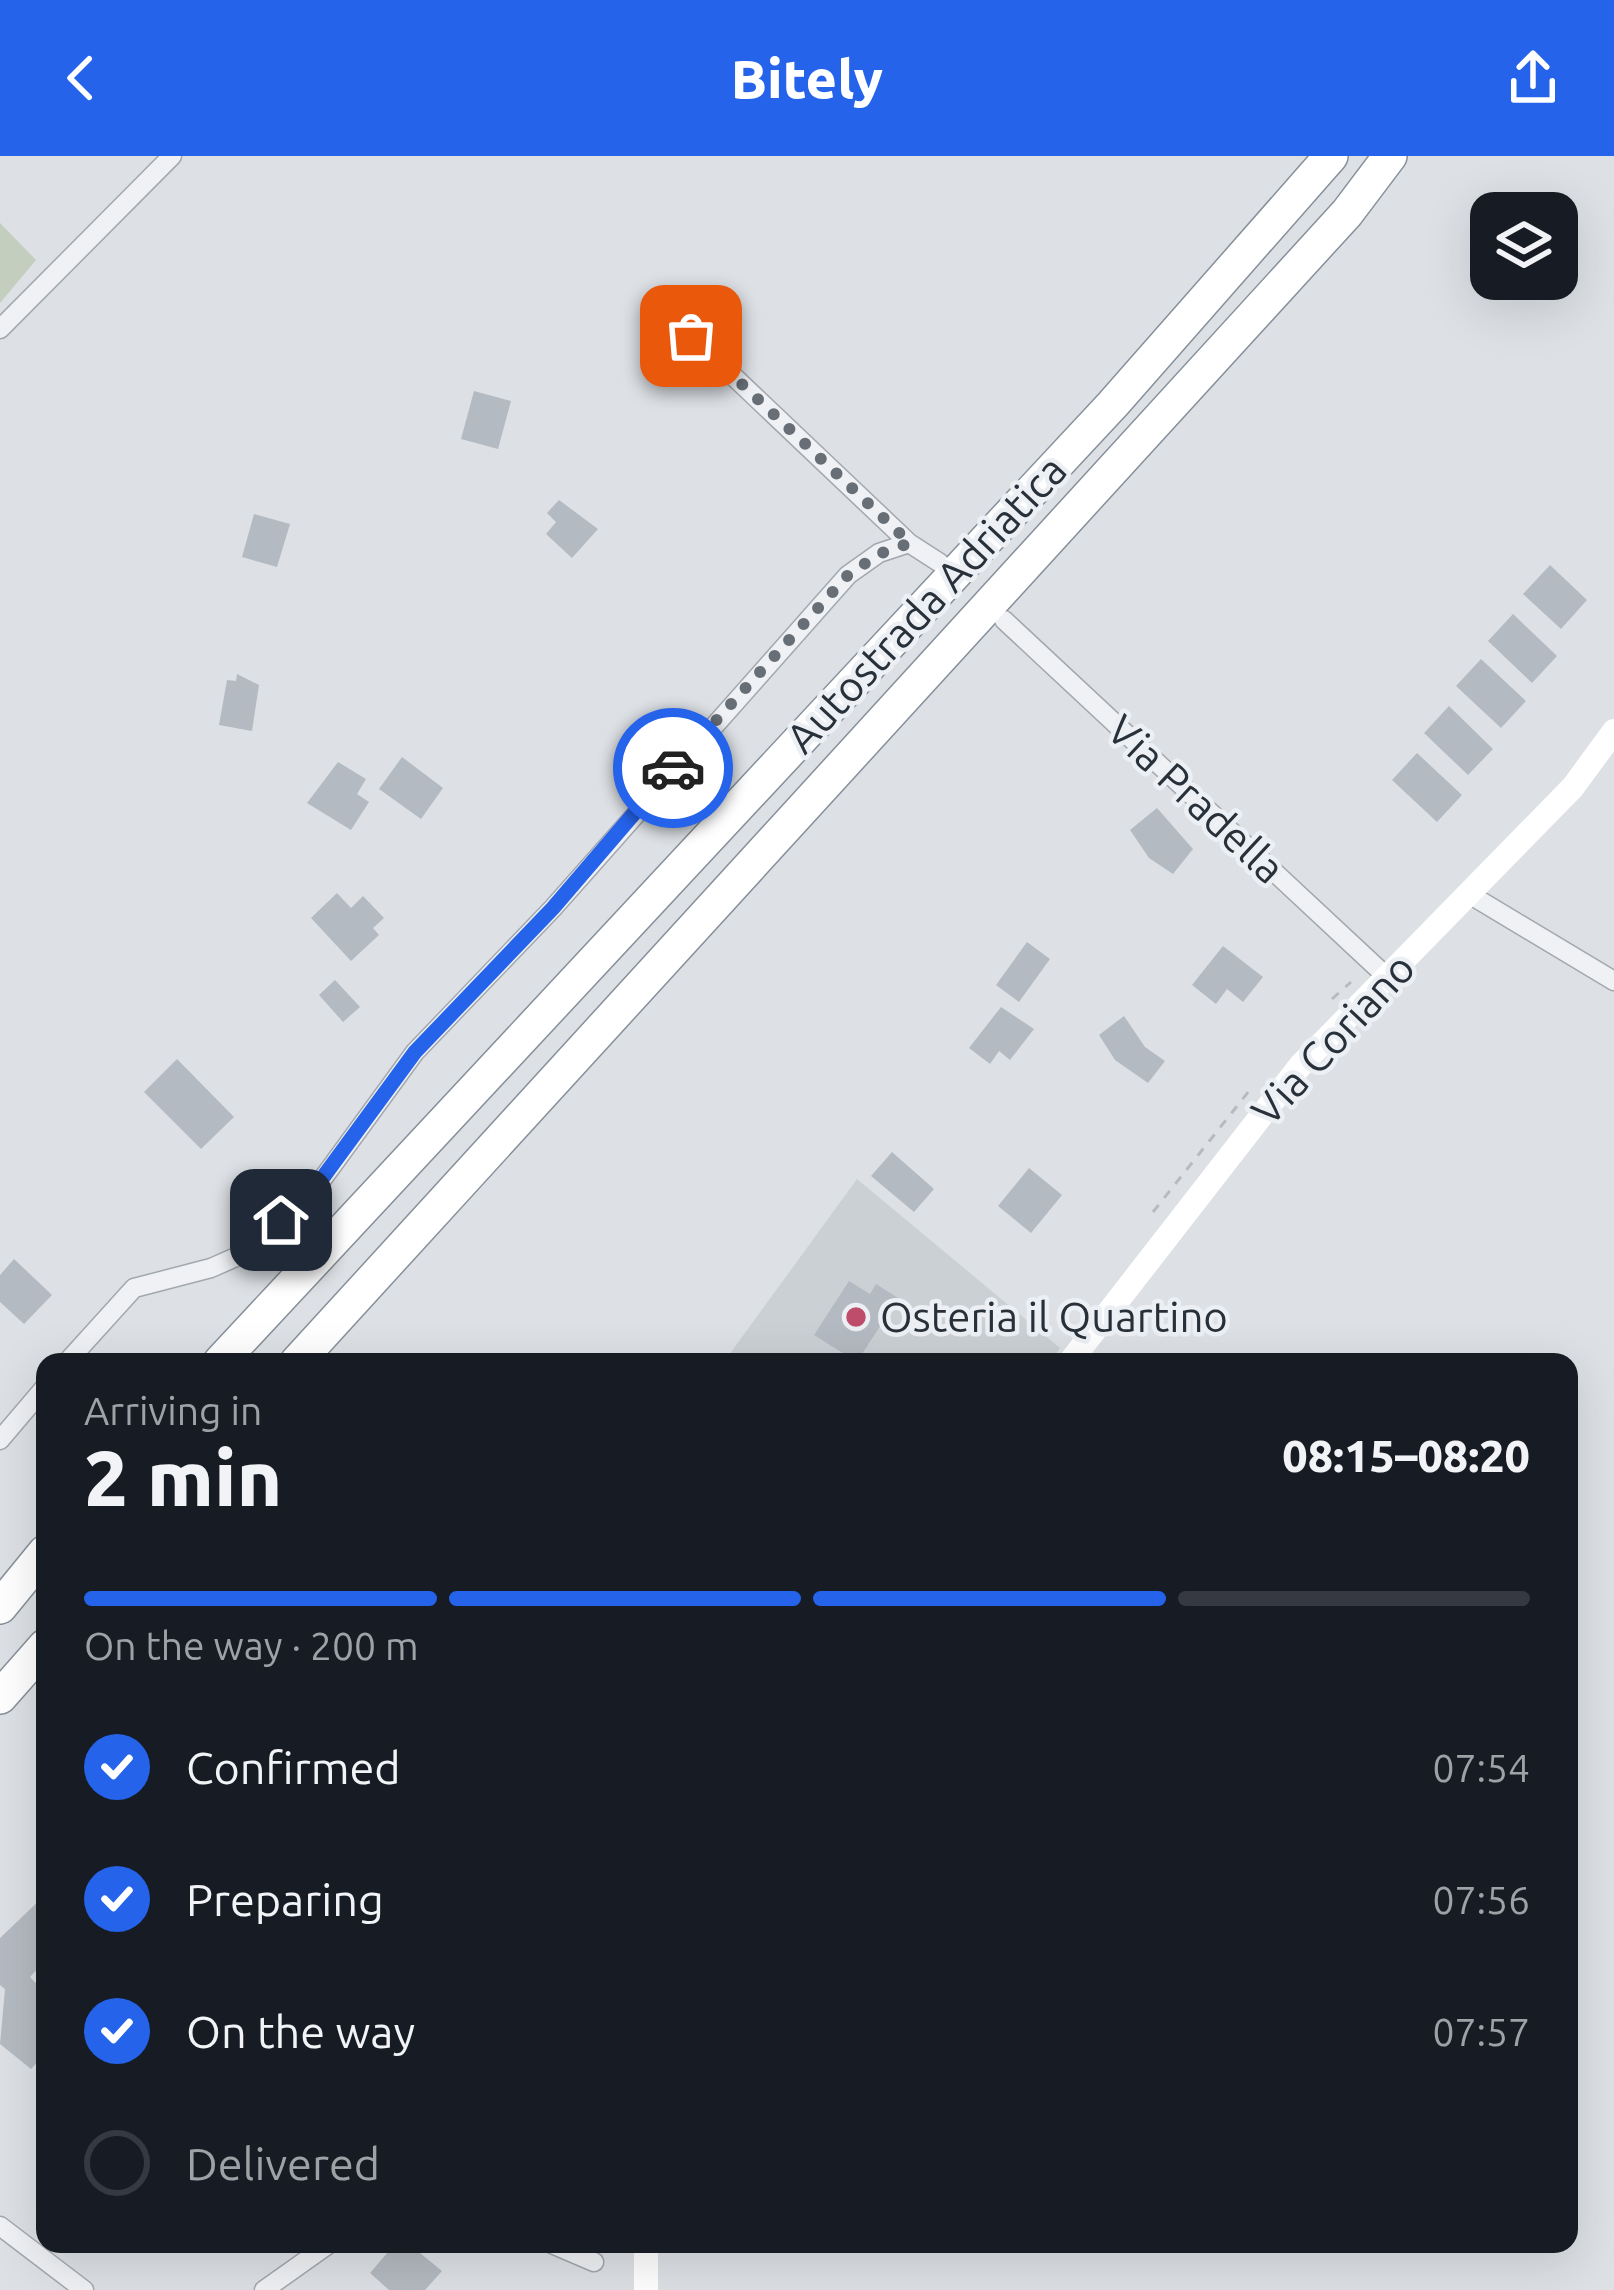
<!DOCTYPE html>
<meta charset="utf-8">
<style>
:root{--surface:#171b24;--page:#20242c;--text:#f1f3f6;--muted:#9ea1a6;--line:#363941;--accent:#2563eb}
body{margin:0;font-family:Ubuntu,sans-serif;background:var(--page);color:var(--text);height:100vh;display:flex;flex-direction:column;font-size:45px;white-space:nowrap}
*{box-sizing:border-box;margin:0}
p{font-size:39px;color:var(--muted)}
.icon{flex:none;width:66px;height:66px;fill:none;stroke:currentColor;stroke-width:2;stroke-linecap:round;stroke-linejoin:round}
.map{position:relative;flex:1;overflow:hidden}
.drawer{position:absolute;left:36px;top:1197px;width:1542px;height:900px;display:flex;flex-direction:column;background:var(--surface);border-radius:24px;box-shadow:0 12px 48px #0002}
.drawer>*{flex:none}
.tools{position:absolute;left:1470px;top:36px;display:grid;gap:24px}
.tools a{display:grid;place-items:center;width:108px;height:108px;border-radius:24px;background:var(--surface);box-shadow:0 12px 48px #0002;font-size:60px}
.pin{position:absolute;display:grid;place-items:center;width:102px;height:102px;color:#fff;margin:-51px;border-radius:24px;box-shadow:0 6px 18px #0006}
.courier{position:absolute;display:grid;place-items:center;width:120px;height:120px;margin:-60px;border:9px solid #2563eb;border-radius:50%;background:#fff;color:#222;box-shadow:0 3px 15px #0007}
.headline em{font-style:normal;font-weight:800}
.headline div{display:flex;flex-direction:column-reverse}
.headline{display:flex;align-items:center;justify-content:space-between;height:204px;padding:0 48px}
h1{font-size:78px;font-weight:800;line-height:90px}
.bar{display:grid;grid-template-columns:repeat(4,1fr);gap:18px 12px;align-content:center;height:144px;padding:0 48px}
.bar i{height:15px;border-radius:9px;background:var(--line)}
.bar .selected{background:var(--accent)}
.bar p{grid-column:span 4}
ol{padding:0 48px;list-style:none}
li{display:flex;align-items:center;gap:36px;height:132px}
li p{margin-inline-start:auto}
li .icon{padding:12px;border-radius:50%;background:var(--accent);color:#fff;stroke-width:4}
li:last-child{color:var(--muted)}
li i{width:66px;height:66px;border:6px solid var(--line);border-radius:50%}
header{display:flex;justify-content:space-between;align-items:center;height:156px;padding:0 48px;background:var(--accent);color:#fff;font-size:54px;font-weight:800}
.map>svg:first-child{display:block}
</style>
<header><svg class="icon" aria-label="back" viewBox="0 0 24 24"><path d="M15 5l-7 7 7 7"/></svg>Bitely<svg class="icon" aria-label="share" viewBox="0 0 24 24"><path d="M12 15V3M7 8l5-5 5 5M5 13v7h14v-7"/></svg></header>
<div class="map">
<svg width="1614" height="2134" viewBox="0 0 1614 2134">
<rect width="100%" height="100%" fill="#dde1e5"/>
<path fill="#cbd0d5" d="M 857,1023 L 1060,1192 L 1050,1206 L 726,1203 Z"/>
<path fill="#c4cebf" d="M 0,67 L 36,104 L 0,147 Z"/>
<path fill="#b4bac1" d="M 474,235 L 511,245 L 498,293 L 461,283 Z
M 559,344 L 598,373 L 572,402 L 546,378 L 556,366 L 547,357 Z
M 254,358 L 290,368 L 277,411 L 242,401 Z
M 1550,409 L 1587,444 L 1561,473 L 1523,438 Z
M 1513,458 L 1557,500 L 1532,527 L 1488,485 Z
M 1481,503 L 1526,545 L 1501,572 L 1456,530 Z
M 237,518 L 259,529 L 252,575 L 219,569 L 227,524 L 236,525 Z
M 1449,550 L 1493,593 L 1468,619 L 1424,577 Z
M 1417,597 L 1462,639 L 1437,666 L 1392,624 Z
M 402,601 L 443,632 L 421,663 L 379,633 Z
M 338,606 L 366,623 L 357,638 L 369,646 L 351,674 L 307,647 Z
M 1157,652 L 1193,693 L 1173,718 L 1149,702 L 1130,674 Z
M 337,737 L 351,752 L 363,740 L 384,762 L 373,772 L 379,779 L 351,805 L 311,762 Z
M 1027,786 L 1050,803 L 1019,846 L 996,829 Z
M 1223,790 L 1263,821 L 1243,846 L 1227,833 L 1216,848 L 1192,829 Z
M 335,824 L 360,851 L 343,866 L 319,839 Z
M 1001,851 L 1034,873 L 1010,904 L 999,895 L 990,908 L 969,892 Z
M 1124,860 L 1145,891 L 1165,905 L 1148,927 L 1115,904 L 1099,879 Z
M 177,903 L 234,961 L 201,993 L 144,936 Z
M 892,996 L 934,1033 L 914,1056 L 871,1020 Z
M 1029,1012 L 1062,1039 L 1031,1077 L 998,1050 Z
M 14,1103 L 52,1139 L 24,1168 L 0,1146 L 0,1119 Z
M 849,1125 L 870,1138 L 876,1128 L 898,1142 L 857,1206 L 814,1179 Z
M 45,1739 L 45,1805 L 30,1821 L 45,1836 L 45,1898 L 31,1913 L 0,1888 L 5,1833 L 0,1829 L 0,1782 Z
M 395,2088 L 409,2088 L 442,2115 L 425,2134 L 389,2134 L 370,2117 Z"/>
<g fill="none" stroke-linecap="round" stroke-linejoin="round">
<g stroke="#a3a8ae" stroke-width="21">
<path id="minor" d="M 0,173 L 172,0
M 691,180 L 909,387
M 1004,464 L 1388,822
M 1469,738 L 1614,825
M 67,1206 L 134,1132 L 211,1112 L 245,1097 L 321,1025 L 415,896 L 553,752 L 848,419 L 879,397 L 909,387 L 940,407
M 0,1284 L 45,1231
M 0,2070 L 84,2134
M 552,2088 L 594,2106
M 264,2134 L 329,2088"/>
</g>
<g stroke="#86909a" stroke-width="36">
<path id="motorway" d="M 220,1206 L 1113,248 L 1331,0
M 297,1206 L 1347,57 L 1390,0
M 0,1451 L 45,1396
M 0,1541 L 45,1490"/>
</g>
<path stroke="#b7bbc0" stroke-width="3" stroke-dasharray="9 9" stroke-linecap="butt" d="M 1332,843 L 1351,826
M 1153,1056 L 1249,935"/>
<use href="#minor" stroke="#eff1f4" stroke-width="18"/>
<path stroke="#fff" stroke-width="24" d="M 1070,1206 L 1300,910 L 1573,631 L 1614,575
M 646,2134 L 646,2088"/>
<use href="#motorway" stroke="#fff" stroke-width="33"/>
</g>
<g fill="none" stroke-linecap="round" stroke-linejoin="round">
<path stroke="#676e75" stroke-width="12" stroke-dasharray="0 21.6" d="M 673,612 L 848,419 L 879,398 L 910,387 L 691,180"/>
<path stroke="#2563eb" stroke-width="15" d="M 281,1064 L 321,1024 L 415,896 L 553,752 L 673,612"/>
</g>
<circle fill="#be4d6b" stroke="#eceff3" stroke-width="4.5" cx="856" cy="1161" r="12"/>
<g text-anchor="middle" stroke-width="9" stroke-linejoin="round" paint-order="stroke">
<g font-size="42" fill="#283039" stroke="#eceff3">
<text transform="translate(926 448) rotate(-47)" y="15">Autostrada Adriatica</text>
<text transform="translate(1196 643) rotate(43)" y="15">Via Pradella</text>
<text transform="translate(1333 883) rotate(-47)" y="15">Via Coriano</text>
</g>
<g font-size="42" fill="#283039" stroke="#eceff3" text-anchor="start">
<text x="880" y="1176">Osteria il Quartino</text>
</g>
</g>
</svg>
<div class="tools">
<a><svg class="icon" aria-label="layers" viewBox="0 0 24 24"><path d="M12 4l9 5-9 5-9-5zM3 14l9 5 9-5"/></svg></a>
</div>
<div class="pin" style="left:691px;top:180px;background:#ea580c"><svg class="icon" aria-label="bag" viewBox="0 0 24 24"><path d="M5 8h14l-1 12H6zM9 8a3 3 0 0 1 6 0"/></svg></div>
<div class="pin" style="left:281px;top:1064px;background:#1f2937"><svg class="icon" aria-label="home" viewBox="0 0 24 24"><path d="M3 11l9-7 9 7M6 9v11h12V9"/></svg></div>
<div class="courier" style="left:673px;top:612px"><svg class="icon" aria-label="car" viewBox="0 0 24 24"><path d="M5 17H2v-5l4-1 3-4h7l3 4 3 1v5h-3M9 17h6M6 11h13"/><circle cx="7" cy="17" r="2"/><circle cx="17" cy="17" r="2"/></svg></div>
<section class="drawer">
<div class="headline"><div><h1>2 min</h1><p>Arriving in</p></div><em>08:15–08:20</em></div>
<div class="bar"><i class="selected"></i><i class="selected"></i><i class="selected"></i><i></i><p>On the way · 200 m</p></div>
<ol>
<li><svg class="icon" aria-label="check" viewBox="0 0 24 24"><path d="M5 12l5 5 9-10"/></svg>Confirmed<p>07:54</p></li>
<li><svg class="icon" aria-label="check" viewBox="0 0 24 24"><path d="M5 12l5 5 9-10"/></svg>Preparing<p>07:56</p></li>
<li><svg class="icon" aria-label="check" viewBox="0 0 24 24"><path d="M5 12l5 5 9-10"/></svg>On the way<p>07:57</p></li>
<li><i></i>Delivered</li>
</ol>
</section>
</div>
